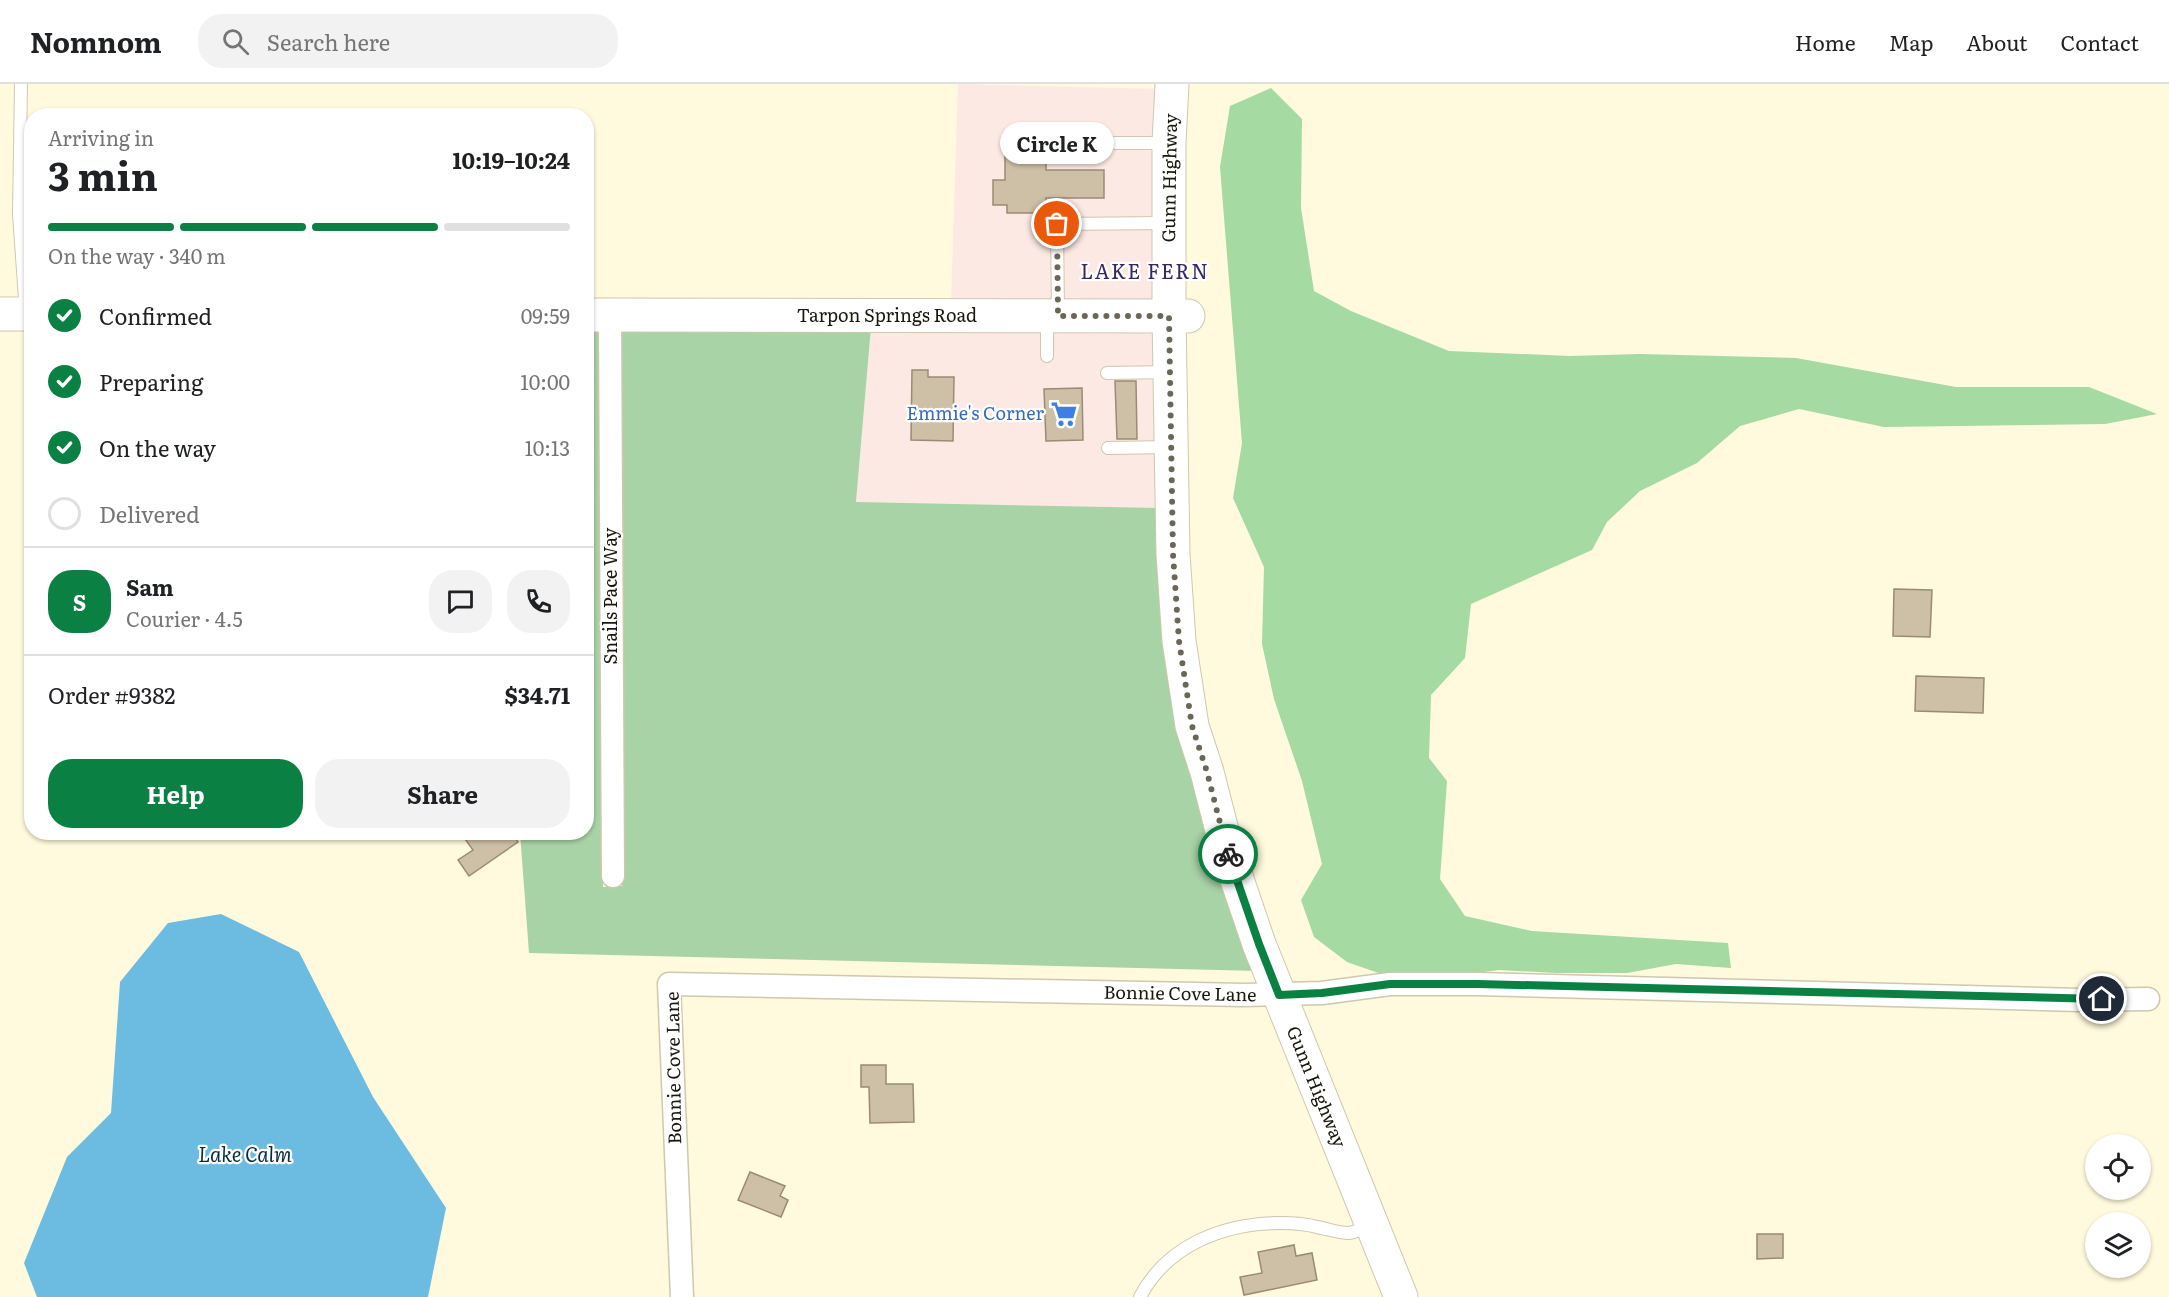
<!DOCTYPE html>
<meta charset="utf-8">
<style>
:root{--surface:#fff;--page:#f2f2f2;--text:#202124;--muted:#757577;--line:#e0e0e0;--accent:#0b8043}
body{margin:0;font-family:Literata,serif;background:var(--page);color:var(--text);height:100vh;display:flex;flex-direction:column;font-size:22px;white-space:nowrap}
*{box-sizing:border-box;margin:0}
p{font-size:20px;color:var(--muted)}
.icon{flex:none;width:33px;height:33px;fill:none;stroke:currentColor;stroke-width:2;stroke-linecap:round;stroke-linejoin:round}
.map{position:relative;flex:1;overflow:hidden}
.details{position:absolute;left:24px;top:24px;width:570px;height:732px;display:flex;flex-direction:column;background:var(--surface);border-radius:24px;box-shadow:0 2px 4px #0004}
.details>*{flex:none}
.controls{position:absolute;left:2085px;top:1050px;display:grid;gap:12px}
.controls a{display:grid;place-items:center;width:66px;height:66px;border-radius:50%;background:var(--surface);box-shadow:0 2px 4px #0004;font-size:30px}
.pin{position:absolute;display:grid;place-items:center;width:51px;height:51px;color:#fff;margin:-26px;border:3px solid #fff;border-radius:50%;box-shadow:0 2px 6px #0007}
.courier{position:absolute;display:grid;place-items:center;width:60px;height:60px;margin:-30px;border:4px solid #0b8043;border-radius:50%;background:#fff;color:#222;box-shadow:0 2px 8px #0007}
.bubble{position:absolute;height:42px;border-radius:21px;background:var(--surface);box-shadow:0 2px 4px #0004;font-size:20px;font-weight:700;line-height:42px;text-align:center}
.overview em{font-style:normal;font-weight:700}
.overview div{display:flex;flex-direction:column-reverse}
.overview{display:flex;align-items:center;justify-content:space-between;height:102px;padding:0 24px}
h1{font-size:39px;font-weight:700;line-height:45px}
.bar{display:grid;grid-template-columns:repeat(4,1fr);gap:9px 6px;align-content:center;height:72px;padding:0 24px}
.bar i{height:8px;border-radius:4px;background:var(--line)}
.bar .on{background:var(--accent)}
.bar p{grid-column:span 4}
.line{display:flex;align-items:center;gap:15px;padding:0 24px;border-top:2px solid var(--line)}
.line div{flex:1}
.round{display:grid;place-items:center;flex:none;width:63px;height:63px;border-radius:24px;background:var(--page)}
ol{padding:0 24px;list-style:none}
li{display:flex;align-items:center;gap:18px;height:66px}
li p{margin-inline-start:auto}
li .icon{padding:6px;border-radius:50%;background:var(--accent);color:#fff;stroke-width:4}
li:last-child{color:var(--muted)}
li i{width:33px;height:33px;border:3px solid var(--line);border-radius:50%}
.button{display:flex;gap:12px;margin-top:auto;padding:12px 24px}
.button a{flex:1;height:69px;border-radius:24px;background:var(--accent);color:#fff;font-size:24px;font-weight:700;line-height:69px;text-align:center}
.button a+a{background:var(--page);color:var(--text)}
header{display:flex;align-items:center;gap:36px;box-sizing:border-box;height:84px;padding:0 30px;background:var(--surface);border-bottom:2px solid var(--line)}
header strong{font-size:28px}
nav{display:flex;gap:33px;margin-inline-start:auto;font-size:21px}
.search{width:420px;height:54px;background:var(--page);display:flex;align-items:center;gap:15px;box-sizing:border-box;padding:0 21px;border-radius:24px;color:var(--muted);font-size:22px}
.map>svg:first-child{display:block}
</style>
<header>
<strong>Nomnom</strong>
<div class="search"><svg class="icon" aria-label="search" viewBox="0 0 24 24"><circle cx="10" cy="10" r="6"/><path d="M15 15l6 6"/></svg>Search here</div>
<nav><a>Home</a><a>Map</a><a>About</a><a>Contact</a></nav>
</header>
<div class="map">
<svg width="2169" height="1213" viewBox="0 0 2169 1213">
<rect width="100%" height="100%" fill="#fff9dd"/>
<path fill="#fde9e3" d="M 958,0 L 1162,5 L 1159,221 L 951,218 Z
M 871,243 L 1159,243 L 1162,424 L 856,419 Z"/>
<path fill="#a8d3a6" d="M 587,242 L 600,242 L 603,803 L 622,802 L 620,242 L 871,243 L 856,418 L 1162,424 L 1259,887 L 529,869 L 520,749 L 586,748 Z"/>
<path fill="#a5daa2" d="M 1271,4 L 1302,35 L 1301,124 L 1314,207 L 1351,227 L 1449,267 L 1570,272 L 1640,270 L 1796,274 L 1956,303 L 2089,303 L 2157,330 L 2105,340 L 1884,343 L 1799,325 L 1740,342 L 1697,379 L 1640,407 L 1607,438 L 1592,466 L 1471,520 L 1465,574 L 1431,611 L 1429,674 L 1447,697 L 1440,795 L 1465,832 L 1532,847 L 1728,859 L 1731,884 L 1676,880 L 1627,889 L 1556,889 L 1499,886 L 1453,892 L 1413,901 L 1347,878 L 1314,853 L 1301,816 L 1322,780 L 1302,697 L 1274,615 L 1262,560 L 1264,483 L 1233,414 L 1242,359 L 1220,83 L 1230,22 Z"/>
<path fill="#6cbce1" d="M 221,830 L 299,868 L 373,1013 L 446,1124 L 428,1213 L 37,1213 L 24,1179 L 67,1073 L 111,1029 L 120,898 L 168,839 Z"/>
<path fill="#cebfa7" stroke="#998b75" stroke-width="1.5" d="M 1005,69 L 1046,69 L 1046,86 L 1104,86 L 1104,114 L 1046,114 L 1046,129 L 1007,129 L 1007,121 L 993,121 L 993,96 L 1005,96 Z
M 912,286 L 928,286 L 928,293 L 954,293 L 953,357 L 911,356 Z
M 1115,297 L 1136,297 L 1137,355 L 1117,355 Z
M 1082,304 L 1083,356 L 1046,357 L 1044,305 Z
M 1894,505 L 1932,506 L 1930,553 L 1893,552 Z
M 1916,592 L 1984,594 L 1983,629 L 1915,627 Z
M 460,748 L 512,748 L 518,758 L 469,792 L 458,776 L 473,766 Z
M 861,981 L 886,981 L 886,1000 L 913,1000 L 914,1038 L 870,1039 L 869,1003 L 861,1003 Z
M 750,1088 L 785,1102 L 780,1112 L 788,1116 L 781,1133 L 738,1116 Z
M 1757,1150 L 1783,1150 L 1783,1174 L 1757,1175 Z
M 1294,1161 L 1296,1172 L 1312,1169 L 1317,1196 L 1244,1211 L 1240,1193 L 1262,1189 L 1258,1168 Z"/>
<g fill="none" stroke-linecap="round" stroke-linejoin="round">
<g stroke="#cec8ae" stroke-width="14">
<path id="lane" d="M 21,0 L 19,130 L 26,229
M 1115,59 L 1168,59
M 1058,231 L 1057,140 L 1168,139
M 1047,233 L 1047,272
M 1107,289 L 1169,288
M 1108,364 L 1170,363
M 1140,1213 C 1167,1161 1224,1139 1280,1139 C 1292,1139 1306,1140 1317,1143 C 1328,1145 1338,1149 1349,1149 C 1356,1148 1364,1144 1371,1142"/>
</g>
<g stroke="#cec8ae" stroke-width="25">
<path id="street" d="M 610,231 L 613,792
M 682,1213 L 669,900 L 1245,911 L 1322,909 L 1390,900 L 1477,900 L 2079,916 L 2148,915"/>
</g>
<g stroke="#cec8ae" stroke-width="35">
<path id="secondary" d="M 1172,0 L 1169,59 L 1169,232 L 1173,470 L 1179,557 L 1192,642 L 1207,688 L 1227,766 L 1259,860 L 1401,1213
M 0,230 L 32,230
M 586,231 L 1188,232"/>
</g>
<use href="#lane" stroke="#fff" stroke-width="12"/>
<use href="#street" stroke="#fff" stroke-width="22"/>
<use href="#secondary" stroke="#fff" stroke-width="33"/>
</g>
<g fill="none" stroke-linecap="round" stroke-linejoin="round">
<path stroke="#6a6756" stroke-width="6" stroke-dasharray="0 10.8" d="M 1057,140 L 1058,232 L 1169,232 L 1173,470 L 1179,557 L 1192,642 L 1207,688 L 1228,770"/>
<path stroke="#0b8043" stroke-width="8" d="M 1228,770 L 1259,860 L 1279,911 L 1322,909 L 1390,900 L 1478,900 L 2102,915"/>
</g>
<defs>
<g id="supermarket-bare" transform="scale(2.07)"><path d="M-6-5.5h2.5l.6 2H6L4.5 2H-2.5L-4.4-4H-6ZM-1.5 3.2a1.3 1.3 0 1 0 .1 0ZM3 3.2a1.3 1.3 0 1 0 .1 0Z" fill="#3f7fe0" stroke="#fff" stroke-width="2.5" paint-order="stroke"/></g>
</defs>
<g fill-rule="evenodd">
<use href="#supermarket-bare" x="1064" y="330"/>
</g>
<g text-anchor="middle" stroke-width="4.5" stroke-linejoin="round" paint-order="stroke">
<g font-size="18" fill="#1a180e" stroke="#fff">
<text transform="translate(1170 94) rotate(-89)" y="6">Gunn Highway</text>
<text x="887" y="238">Tarpon Springs Road</text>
<text transform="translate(611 512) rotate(-90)" y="6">Snails Pace Way</text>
<text transform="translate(1180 910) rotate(1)" y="6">Bonnie Cove Lane</text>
<text transform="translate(674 984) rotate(-91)" y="6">Bonnie Cove Lane</text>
<text transform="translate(1316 1003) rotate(68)" y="6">Gunn Highway</text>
</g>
<g font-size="18" fill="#366cbe" stroke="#fff" text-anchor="end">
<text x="1044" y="336">Emmie's Corner</text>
</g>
<g font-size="20" letter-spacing="1.5" fill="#362863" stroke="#fff">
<text x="1145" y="195">LAKE FERN</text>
</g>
<g font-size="20" font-style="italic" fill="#072d3d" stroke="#fff">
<text x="245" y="1078">Lake Calm</text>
</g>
</g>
</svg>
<div class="controls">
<a><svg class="icon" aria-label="locate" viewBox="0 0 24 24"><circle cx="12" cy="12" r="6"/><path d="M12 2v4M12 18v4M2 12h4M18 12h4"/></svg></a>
<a><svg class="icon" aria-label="layers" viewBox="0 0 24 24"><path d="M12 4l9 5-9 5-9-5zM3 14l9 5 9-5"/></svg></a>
</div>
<div class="pin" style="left:1057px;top:140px;background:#ea580c"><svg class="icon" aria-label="bag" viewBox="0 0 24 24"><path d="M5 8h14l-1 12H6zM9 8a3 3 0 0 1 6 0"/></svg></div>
<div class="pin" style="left:2102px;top:915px;background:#1f2937"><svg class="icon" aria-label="home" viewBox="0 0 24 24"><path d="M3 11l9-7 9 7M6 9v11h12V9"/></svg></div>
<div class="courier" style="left:1228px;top:770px"><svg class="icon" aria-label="bike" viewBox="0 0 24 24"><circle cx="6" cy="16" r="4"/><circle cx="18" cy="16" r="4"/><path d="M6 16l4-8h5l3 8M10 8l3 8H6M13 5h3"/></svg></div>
<div class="bubble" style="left:1000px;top:38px;width:114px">Circle K</div>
<section class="details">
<div class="overview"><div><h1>3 min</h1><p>Arriving in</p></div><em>10:19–10:24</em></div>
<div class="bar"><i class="on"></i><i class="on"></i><i class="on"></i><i></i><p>On the way · 340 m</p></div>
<ol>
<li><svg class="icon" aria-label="check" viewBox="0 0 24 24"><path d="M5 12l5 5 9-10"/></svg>Confirmed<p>09:59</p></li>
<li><svg class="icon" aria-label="check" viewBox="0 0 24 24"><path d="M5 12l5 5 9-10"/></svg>Preparing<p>10:00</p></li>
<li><svg class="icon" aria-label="check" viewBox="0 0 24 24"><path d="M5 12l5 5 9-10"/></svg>On the way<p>10:13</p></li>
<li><i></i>Delivered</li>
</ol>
<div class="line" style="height:108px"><b class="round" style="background:var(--accent);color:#fff">S</b><div><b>Sam</b><p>Courier · 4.5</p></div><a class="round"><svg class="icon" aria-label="chat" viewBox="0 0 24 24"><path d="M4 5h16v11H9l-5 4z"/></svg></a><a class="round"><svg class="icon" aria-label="phone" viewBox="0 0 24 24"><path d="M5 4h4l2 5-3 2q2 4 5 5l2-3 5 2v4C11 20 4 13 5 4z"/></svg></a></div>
<div class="line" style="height:78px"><div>Order #9382</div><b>$34.71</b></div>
<div class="button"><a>Help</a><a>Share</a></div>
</section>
</div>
